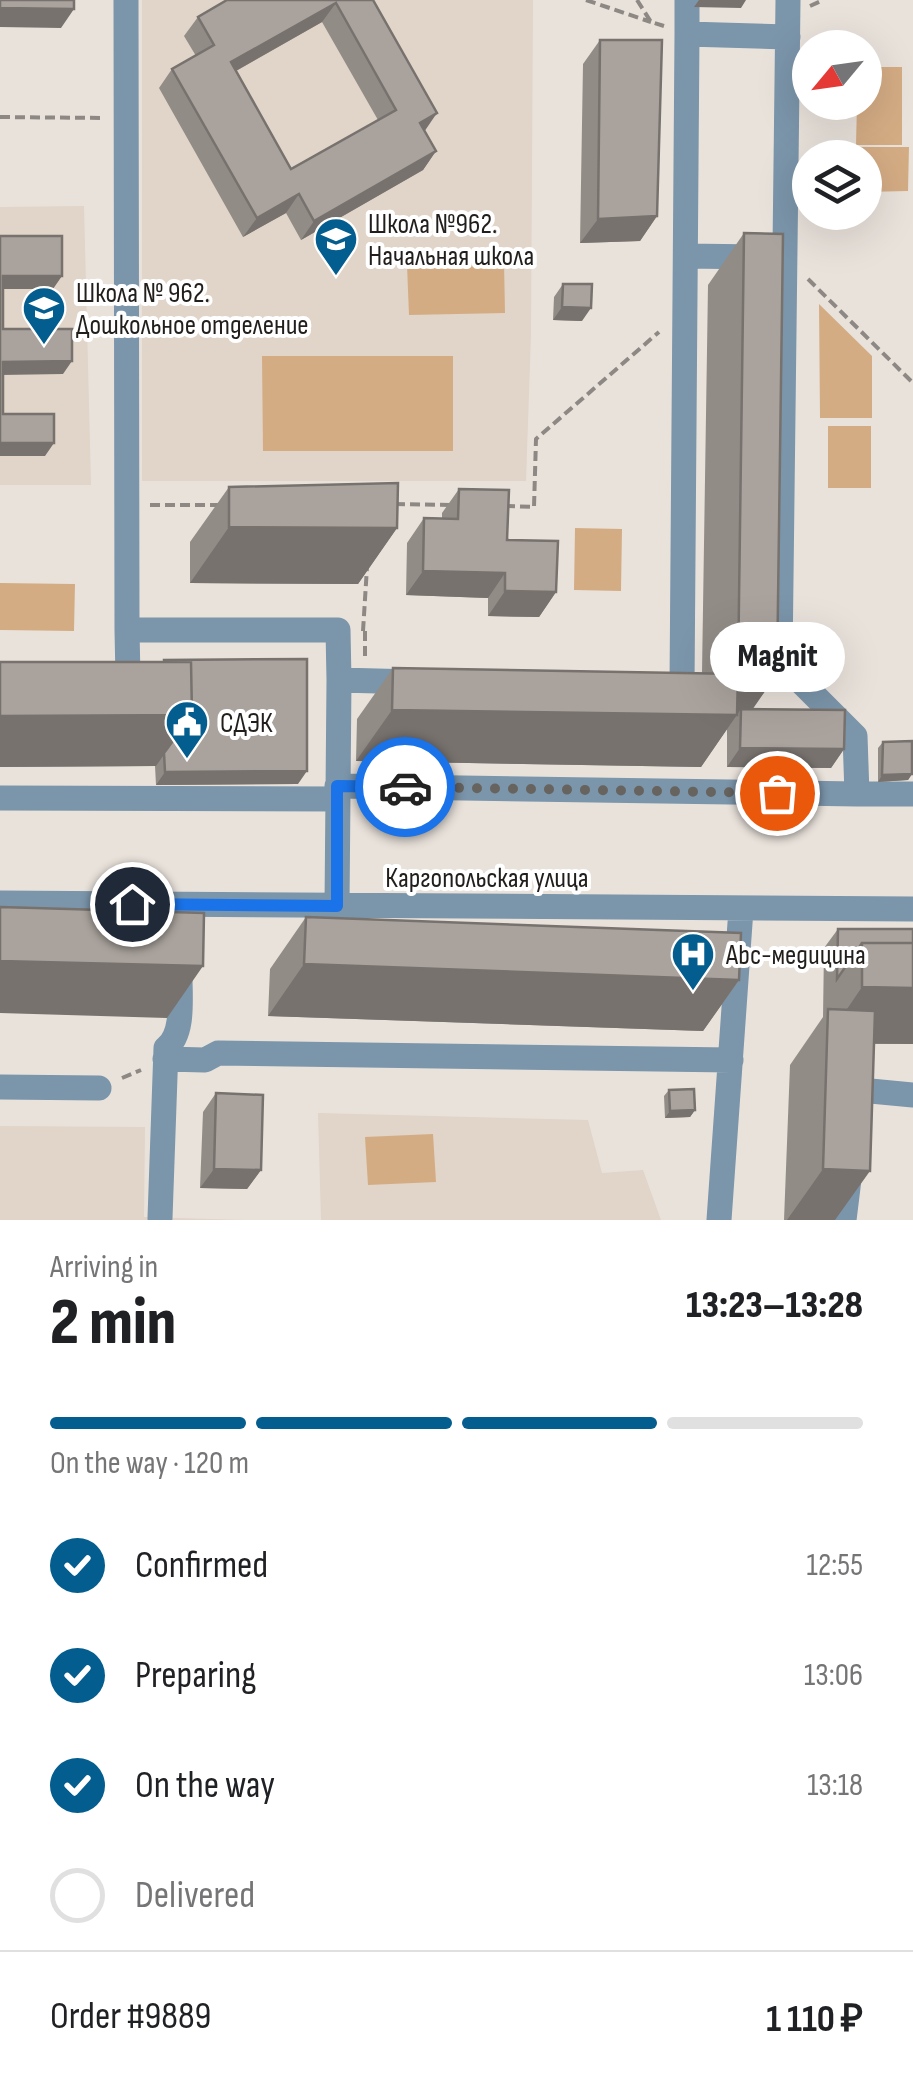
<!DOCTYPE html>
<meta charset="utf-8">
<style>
:root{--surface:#fff;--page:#f2f2f2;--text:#202124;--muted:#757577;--line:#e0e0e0;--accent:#035d8e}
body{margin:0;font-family:"Sofia Sans Condensed",sans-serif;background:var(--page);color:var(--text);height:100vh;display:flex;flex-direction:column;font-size:38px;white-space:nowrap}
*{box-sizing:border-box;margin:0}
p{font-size:32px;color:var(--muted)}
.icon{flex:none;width:55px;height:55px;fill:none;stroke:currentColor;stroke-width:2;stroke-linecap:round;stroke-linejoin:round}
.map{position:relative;height:1220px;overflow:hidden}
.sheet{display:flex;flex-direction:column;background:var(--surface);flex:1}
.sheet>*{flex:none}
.needle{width:65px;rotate:241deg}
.controls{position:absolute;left:792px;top:30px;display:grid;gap:20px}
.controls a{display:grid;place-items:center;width:90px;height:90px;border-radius:50%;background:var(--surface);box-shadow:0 10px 40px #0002;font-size:50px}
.pin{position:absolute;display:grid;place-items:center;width:85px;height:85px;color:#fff;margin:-42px;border:5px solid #fff;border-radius:50%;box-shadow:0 2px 10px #0007}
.courier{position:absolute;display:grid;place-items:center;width:100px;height:100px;margin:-50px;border:8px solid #1a73e8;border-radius:50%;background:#fff;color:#222;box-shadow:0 2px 12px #0007}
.bubble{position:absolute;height:70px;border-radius:35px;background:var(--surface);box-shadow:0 10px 40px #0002;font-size:32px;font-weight:800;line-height:70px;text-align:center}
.overview em{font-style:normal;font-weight:800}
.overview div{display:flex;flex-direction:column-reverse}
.overview{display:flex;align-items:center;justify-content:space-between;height:170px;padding:0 50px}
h1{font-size:65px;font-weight:800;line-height:75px}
.bar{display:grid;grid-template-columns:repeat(4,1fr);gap:15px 10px;align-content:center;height:120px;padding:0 50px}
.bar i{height:12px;border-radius:8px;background:var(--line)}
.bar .on{background:var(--accent)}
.bar p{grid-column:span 4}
.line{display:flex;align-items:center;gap:25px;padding:0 50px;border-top:2px solid var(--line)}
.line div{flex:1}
ol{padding:0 50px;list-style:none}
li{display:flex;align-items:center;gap:30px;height:110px}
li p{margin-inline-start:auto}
li .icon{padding:10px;border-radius:50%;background:var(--accent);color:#fff;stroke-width:4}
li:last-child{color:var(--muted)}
li i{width:55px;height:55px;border:5px solid var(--line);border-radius:50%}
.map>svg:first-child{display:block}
</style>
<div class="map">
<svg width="913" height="1220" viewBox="0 0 913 1220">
<rect width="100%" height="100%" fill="#e9e2db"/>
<path fill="#e1d4c8" d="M 142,0 L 533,0 L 531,334 L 526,481 L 142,481 Z
M 84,206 L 91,485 L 0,485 L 0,207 Z
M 318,1113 L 588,1120 L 602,1173 L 643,1170 L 661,1220 L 321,1220 Z
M 0,1126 L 145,1127 L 144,1217 L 245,1220 L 0,1220 Z"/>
<path fill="#d4ac84" d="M 865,67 L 902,67 L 902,145 L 856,145 L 857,103 L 865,102 Z
M 853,147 L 909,147 L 908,191 L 865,192 L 865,158 L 853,157 Z
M 504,262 L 505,313 L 409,315 L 407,265 Z
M 819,304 L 872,356 L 872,418 L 820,418 Z
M 262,356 L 453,356 L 453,451 L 263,451 Z
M 828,426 L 871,426 L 871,488 L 828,488 Z
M 575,528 L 622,529 L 621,591 L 574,590 Z
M 0,583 L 75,584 L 74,631 L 0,630 Z
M 433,1134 L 436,1182 L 368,1185 L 365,1137 Z"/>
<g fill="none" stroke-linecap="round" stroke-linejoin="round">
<path stroke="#8e8884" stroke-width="4" stroke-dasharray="10 5" stroke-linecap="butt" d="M 586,0 L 651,22
M 637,0 L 651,22 L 664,26
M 810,6 L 823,0
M 0,117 L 105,118
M 808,279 L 913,383
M 395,504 L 450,505
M 150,505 L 220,505
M 505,506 L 534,507 L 536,439 L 659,332
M 363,631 L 367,567
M 365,631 L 365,656
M 122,1078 L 141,1070"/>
<path stroke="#7b95aa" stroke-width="25" d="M 126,0 L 127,630 L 338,630 L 339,680
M 687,0 L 687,34 L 788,37
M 788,0 L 780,661 L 855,736 L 857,794 L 913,794
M 686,256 L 761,257
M 111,677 L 128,678 L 127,630
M 665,686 L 682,687 L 687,34
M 337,786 L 857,794
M 0,798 L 337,799
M 0,903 L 913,909
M 337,906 L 339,680 L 415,682
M 165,1059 L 205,1060 L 218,1053 L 731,1060
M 0,1087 L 99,1088
M 857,1111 L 860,1090 L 913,1095
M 160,1218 L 166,1048 C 186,1033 179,991 180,967
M 719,1220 L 741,909
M 844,1220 L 850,1171"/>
</g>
<path fill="#928c87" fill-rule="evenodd" d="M 373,0 L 425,131 L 436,151 L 423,170 L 301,240 L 286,213 L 243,237 L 159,88 L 172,69 L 196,56 L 184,36 L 198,17 ZM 322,22 L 378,120 L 291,169 L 236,71 Z
M 600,40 L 657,216 L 640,241 L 580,243 L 583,64 Z
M 744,233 L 753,709 L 844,749 L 831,768 L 727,767 L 727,729 L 701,767 L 356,761 L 357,719 L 393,668 L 702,673 L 708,285 Z
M 563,284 L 582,321 L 553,320 L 554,297 Z
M 229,487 L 397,528 L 358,584 L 190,583 L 190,542 Z
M 459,489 L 556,592 L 539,617 L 488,616 L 488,598 L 406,595 L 407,543 L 424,518 L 442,519 L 442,513 Z
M 0,662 L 298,784 L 156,785 L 155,766 L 0,767 Z
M 883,742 L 912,774 L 908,780 L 878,782 L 878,748 Z
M 306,917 L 739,980 L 703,1031 L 268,1016 L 270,969 Z
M 838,929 L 913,929 L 913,1044 L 874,1044 L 835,1220 L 784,1220 L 790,1065 L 823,1017 L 824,948 Z
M 669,1090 L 695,1110 L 690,1117 L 665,1118 L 664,1096 Z
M 216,1093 L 261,1170 L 247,1189 L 200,1188 L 203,1112 Z"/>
<path fill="#77726e" d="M 699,0 L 746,0 L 741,8 L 694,7 Z
M 336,3 L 322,22 L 218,81 L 231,62 Z
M 0,8 L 74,9 L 61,28 L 0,27 Z
M 437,113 L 424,132 L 420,123 Z
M 436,151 L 423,170 L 301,240 L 314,221 Z
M 299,194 L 286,213 L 243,237 L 257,218 Z
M 657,216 L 640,241 L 580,243 L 598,219 Z
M 3,276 L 62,276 L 53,289 L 0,289 Z
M 562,307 L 591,308 L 582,321 L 553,320 Z
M 72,361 L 63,374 L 0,375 L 3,362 Z
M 0,443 L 54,443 L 45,456 L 0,456 Z
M 229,527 L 397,528 L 358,584 L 190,583 Z
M 423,571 L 505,573 L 488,598 L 406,595 Z
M 505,591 L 556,592 L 539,617 L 488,616 Z
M 738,674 L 777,674 L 741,726 L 741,709 L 701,767 L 356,761 L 392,710 Z
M 192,715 L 156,766 L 0,767 L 0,716 Z
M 740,748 L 844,749 L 831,768 L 727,767 Z
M 307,771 L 298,784 L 156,785 L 165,772 Z
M 912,774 L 908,780 L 878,782 L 882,775 Z
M 0,961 L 203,966 L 167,1018 L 0,1013 Z
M 304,964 L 739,980 L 703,1031 L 268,1016 Z
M 913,980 L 913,1044 L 827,1043 L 828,1037 L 862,987 Z
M 695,1110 L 690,1117 L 665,1118 L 670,1111 Z
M 214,1169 L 261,1170 L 247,1189 L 200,1188 Z
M 823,1169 L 870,1171 L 835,1220 L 787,1220 Z"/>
<path fill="#aaa39d" stroke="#77726e" stroke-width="2.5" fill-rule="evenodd" d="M 0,0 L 74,0 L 74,9 L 0,8 Z
M 227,0 L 373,0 L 437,113 L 420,123 L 436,151 L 314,221 L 299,194 L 257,218 L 172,69 L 214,45 L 198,17 ZM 336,3 L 396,110 L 291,169 L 231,62 Z
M 600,40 L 662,40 L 657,216 L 598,219 Z
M 744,233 L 783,234 L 777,674 L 738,674 Z
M 0,236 L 62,236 L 62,276 L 3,276 L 3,329 L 72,329 L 72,361 L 3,362 L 3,414 L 54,414 L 54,443 L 0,443 Z
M 563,284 L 592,284 L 591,308 L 562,307 Z
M 398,483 L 397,528 L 229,527 L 229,487 Z
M 459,489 L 509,490 L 507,540 L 558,541 L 556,592 L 505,591 L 505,573 L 423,571 L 424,518 L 458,519 Z
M 307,659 L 307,771 L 165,772 L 164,753 L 192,715 L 191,662 L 164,662 L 164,660 Z
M 0,662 L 191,662 L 192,715 L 0,716 Z
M 393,668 L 738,674 L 737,715 L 392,710 Z
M 741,709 L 845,710 L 844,749 L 740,748 Z
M 912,741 L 912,774 L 882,775 L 883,742 Z
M 0,907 L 204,913 L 203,966 L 0,961 Z
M 306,917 L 741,933 L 739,980 L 304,964 Z
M 838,929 L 913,929 L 913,943 L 862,943 L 837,979 Z
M 862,943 L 913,943 L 913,988 L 862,987 Z
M 828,1009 L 875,1011 L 870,1171 L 823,1169 Z
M 694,1089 L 695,1110 L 670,1111 L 669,1090 Z
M 216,1093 L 263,1095 L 261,1170 L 214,1169 Z"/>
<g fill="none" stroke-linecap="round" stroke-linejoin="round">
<path stroke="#67635f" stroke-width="10" stroke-dasharray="0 18" d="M 405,787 L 777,793"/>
<path stroke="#1a73e8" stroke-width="12" d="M 132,904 L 337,906 L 337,786 L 405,787"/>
</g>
<defs>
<g id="school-pin" transform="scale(2.25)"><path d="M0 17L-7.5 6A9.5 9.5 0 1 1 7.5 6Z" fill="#035d8e" stroke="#fff"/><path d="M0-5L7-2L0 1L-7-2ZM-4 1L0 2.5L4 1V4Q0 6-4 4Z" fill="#fff"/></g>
<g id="civic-pin" transform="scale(2.25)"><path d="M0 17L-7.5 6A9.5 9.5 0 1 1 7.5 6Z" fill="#035d8e" stroke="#fff"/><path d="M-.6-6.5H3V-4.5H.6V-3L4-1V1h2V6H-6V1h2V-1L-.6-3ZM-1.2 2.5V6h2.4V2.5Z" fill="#fff"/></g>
<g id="hospital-pin" transform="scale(2.25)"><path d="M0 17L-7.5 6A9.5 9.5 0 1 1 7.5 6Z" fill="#035d8e" stroke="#fff"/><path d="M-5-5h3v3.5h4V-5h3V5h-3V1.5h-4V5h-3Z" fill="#fff"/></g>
</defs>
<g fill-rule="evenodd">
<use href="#school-pin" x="336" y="239"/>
<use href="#school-pin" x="44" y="308"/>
<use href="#civic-pin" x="187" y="722"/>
<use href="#hospital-pin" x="693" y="954"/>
</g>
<g text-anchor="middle" stroke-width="8" stroke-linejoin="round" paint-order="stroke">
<g font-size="28" fill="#211e1c" stroke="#fff" text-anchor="start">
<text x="368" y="233">Школа №962.<tspan x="368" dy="32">Начальная школа</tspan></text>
<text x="76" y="302">Школа № 962.<tspan x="76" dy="32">Дошкольное отделение</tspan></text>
<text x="220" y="732">СДЭК</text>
<text x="726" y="964">Abc-медицина</text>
</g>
<g font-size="28" fill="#211e1c" stroke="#fff">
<text x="487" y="887">Каргопольская улица</text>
</g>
</g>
</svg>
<div class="controls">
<a><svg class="needle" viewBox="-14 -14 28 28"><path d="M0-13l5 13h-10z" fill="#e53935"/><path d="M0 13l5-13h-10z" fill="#757577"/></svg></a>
<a><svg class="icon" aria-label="layers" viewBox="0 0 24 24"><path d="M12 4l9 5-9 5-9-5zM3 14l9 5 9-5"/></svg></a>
</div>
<div class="pin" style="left:777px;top:793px;background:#ea580c"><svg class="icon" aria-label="bag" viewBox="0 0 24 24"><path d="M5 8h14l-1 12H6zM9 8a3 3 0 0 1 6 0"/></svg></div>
<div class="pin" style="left:132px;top:904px;background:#1f2937"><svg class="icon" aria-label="home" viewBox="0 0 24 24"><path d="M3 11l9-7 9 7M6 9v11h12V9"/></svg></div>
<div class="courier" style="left:405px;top:787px"><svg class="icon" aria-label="car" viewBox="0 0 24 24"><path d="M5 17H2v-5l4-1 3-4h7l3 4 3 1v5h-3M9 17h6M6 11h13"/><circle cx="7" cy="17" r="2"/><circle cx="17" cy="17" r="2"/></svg></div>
<div class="bubble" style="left:710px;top:622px;width:135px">Magnit</div>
</div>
<section class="sheet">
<div class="overview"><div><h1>2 min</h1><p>Arriving in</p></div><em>13:23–13:28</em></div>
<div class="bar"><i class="on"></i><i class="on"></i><i class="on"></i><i></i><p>On the way · 120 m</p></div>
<ol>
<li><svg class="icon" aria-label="check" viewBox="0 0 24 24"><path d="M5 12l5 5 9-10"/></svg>Confirmed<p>12:55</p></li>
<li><svg class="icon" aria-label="check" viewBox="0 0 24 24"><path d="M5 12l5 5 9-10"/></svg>Preparing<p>13:06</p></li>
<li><svg class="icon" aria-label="check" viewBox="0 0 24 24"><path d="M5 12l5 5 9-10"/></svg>On the way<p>13:18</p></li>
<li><i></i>Delivered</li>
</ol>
<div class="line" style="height:130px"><div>Order #9889</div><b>1 110 ₽</b></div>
</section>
